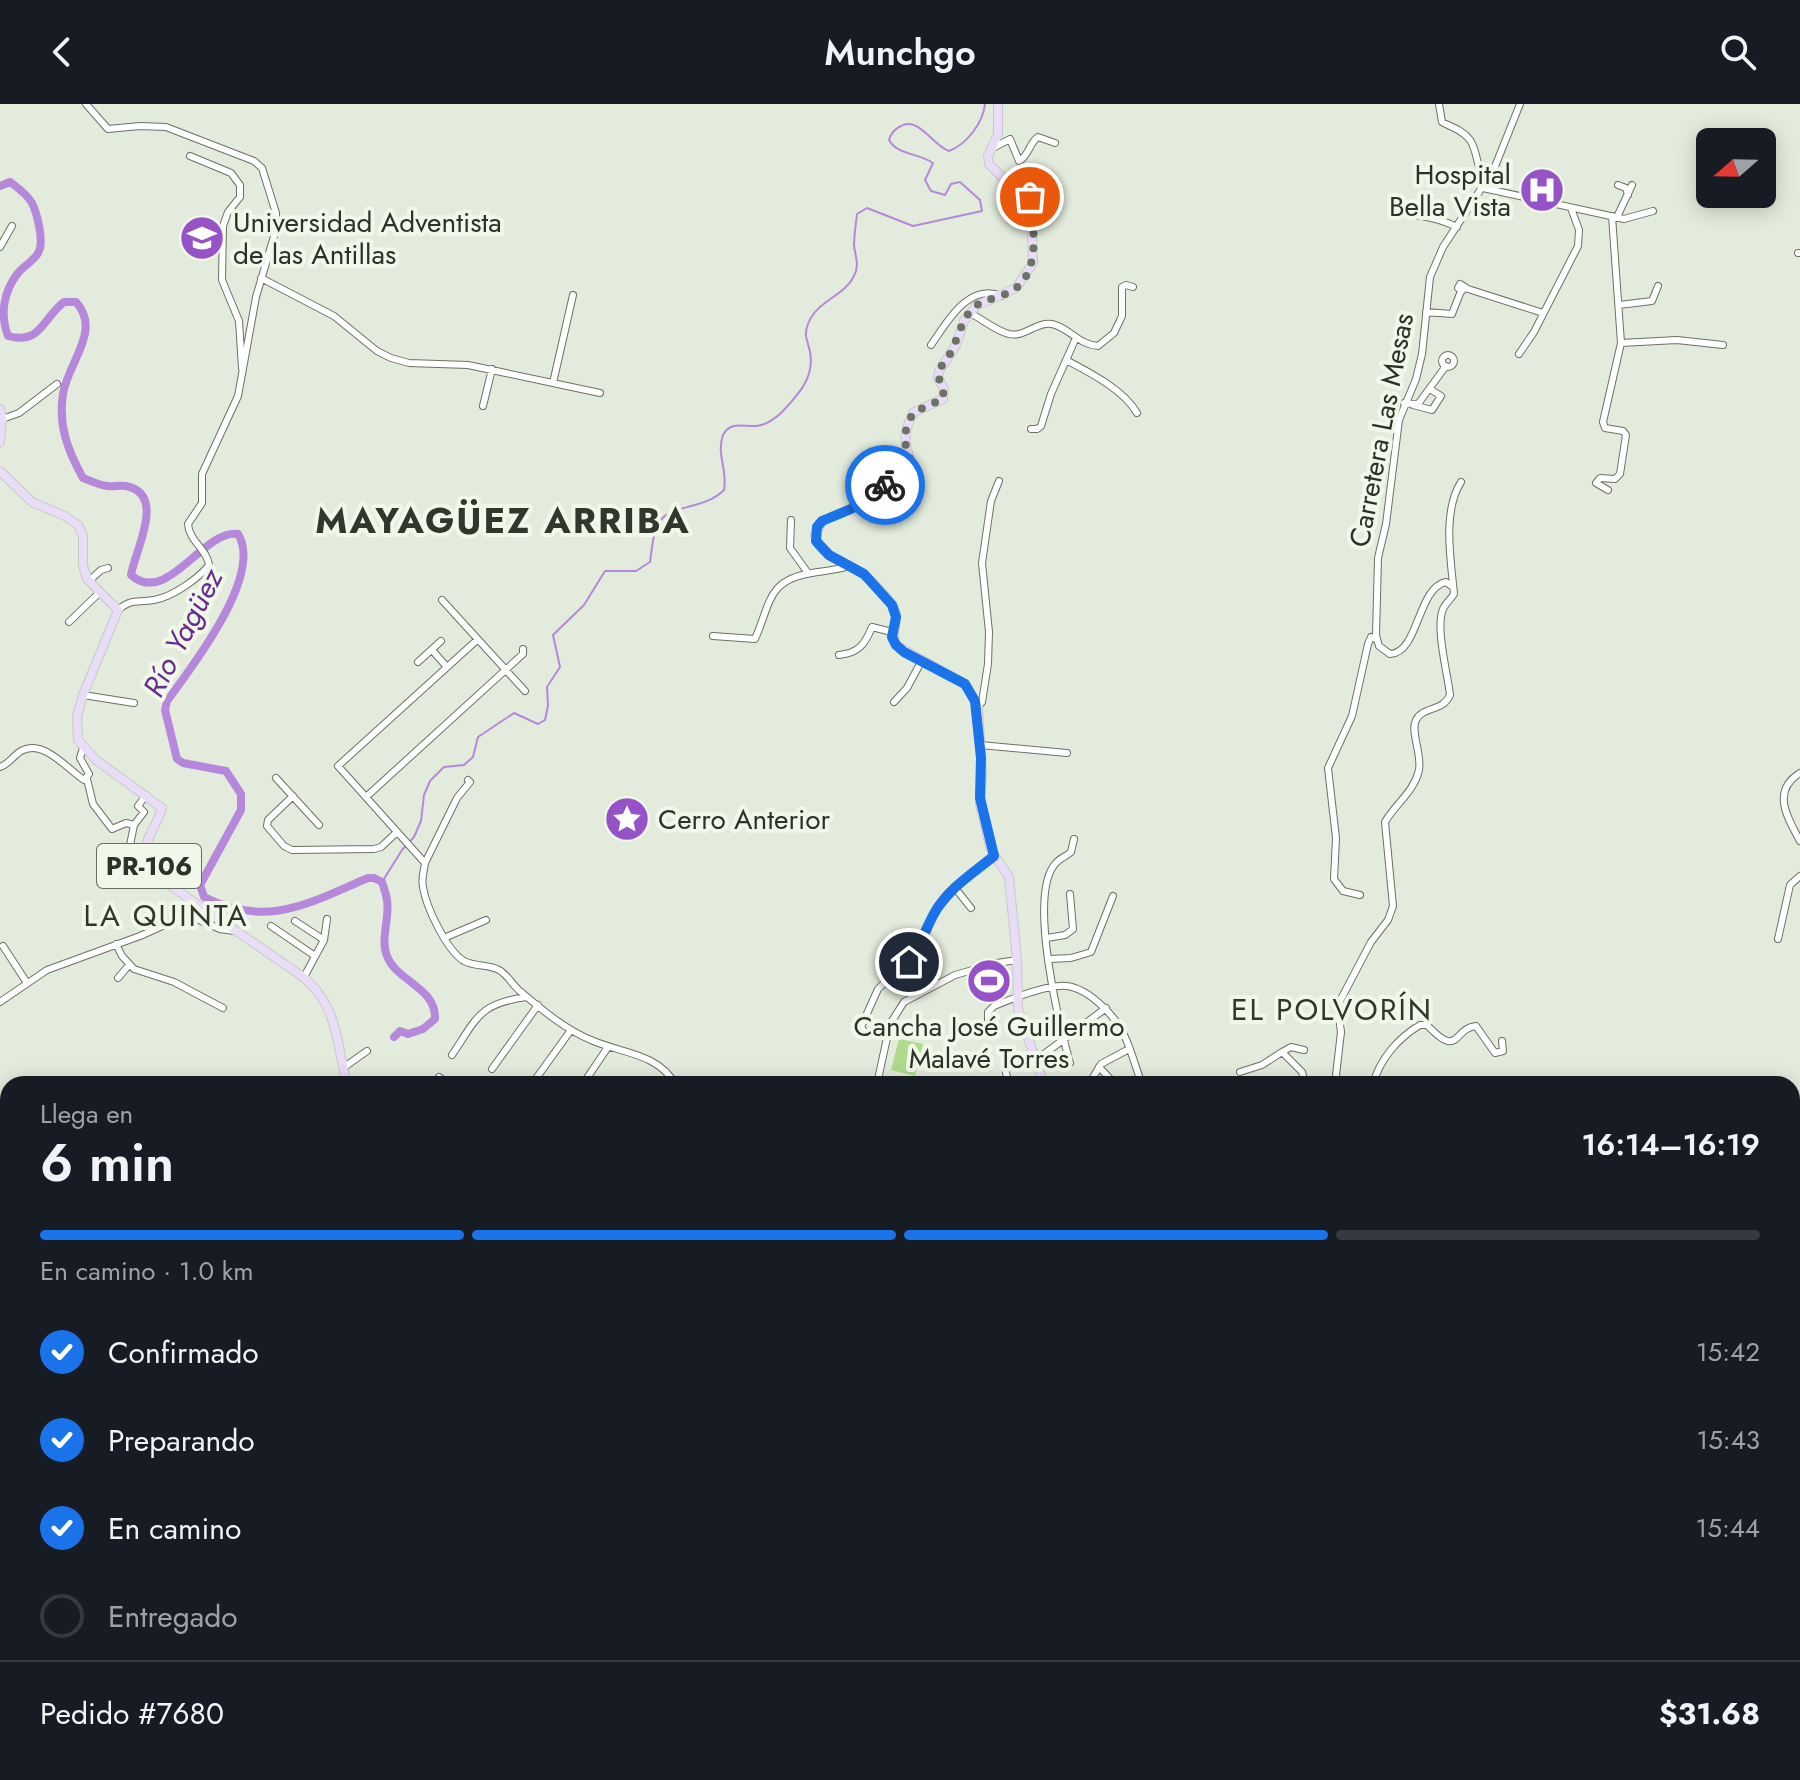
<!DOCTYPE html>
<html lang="es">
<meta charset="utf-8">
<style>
:root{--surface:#171b24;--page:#20242c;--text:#f1f3f6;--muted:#9ea1a6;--line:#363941;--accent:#1a73e8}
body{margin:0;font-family:Jost,sans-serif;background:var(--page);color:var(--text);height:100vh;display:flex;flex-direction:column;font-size:30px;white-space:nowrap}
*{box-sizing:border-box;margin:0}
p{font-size:26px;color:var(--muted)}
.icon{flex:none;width:44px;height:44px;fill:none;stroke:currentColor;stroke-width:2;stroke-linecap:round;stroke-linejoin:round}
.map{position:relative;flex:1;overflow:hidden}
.sheet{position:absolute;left:0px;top:972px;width:1800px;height:704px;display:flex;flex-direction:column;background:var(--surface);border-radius:24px 24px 0 0;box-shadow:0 4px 20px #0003}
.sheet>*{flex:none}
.needle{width:52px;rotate:250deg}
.tools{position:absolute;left:1696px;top:24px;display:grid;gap:16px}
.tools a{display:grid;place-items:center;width:80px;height:80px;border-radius:12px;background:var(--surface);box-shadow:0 4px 20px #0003;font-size:40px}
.pin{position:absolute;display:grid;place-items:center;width:68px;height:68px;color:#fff;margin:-34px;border:4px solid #fff;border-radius:50%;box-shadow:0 2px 8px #0007}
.courier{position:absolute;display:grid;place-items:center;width:80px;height:80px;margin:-40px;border:6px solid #1a73e8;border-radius:50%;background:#fff;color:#222;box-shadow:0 2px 10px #0007}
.summary em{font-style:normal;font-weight:600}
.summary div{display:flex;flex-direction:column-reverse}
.summary{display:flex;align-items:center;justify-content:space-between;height:136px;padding:0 40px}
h1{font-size:52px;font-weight:600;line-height:60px}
.bar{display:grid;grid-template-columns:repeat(4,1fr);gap:12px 8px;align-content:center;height:96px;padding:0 40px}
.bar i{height:10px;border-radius:6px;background:var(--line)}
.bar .active{background:var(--accent)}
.bar p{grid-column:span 4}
.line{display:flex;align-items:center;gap:20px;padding:0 40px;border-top:2px solid var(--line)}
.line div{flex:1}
ol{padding:0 40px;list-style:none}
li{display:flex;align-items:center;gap:24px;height:88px}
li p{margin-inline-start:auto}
li .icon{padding:8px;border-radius:50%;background:var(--accent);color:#fff;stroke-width:4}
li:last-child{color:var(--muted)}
li i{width:44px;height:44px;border:4px solid var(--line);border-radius:50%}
header{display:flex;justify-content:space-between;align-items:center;height:104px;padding:0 40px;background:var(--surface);font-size:36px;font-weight:600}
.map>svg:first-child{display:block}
</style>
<header><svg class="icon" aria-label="back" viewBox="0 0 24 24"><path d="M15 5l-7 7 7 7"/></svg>Munchgo<svg class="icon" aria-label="search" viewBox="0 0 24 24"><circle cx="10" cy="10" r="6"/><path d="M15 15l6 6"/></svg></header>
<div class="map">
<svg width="1800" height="1676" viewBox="0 0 1800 1676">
<defs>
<pattern id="cemetery-stones" width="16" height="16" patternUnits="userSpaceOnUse" patternTransform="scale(2)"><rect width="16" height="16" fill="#afda8c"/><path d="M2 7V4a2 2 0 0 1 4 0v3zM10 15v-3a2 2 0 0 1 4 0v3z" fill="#97bc79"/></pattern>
<pattern id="park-crowns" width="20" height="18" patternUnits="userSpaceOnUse" patternTransform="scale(2)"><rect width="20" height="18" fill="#afda8c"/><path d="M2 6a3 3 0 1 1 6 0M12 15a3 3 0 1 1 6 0" fill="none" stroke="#97bc79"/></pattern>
</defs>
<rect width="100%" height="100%" fill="#e3ebdc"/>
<path fill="#afda8c" d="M 899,935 L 923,940 L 915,972 L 891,966 Z"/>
<path fill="url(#cemetery-stones)" d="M 1792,1516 L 1800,1516 L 1800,1642 L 1792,1642 Z"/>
<path fill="url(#park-crowns)" d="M 688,1668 L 816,1668 L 803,1676 L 689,1676 Z"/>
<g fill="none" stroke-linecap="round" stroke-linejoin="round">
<path stroke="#b688dc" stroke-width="2" d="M 382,778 L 402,746 L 414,733 L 421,717 L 424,691 L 430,677 L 444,663 L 464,661 L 473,653 L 478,633 L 514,609 L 538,620 L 545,616 L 548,602 L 547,583 L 560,563 L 553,531 L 584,501 L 605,467 L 636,467 L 650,458 C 652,446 652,432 658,420 C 669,399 703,407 724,386 C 728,367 716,350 723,331 C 730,317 744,323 756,322 C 767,321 776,314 783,307 C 798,291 815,273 810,248 C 808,236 803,233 808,220 C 817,196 844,193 854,172 C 860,161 855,152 854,141 C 854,131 856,120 857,110 L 867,104 L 913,122 L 982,107 L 980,96 L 960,78 L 951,80 L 945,91 L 931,87 L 925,76 L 933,59 C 919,49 897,51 889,36 C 891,29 894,25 901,22 C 919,12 933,42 949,47 C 967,40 983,19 985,0
M 1610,1668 L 1614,1676"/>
<path stroke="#b688dc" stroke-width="8" d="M 0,82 L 10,78 C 18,84 26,89 32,99 C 37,109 44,137 39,147 C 36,156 23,162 18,169 C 3,188 0,211 8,232 C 41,241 42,215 64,198 L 76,198 C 102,227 68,258 63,290 C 58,322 68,347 83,374 C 91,377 99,381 107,382 C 113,383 120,381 126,382 C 167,390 135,446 131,471 C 167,503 203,425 238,430 C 264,471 191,564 167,597 L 165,606 L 177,655 L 183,659 L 226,667 L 241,690 L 241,706 L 200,781 L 204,793 C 268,825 309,799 368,774 L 374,774 L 382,778 C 384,784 386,790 387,796 C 390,814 380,835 387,852 C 397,878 436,883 435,915 L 423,925 L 408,930 L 400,927 L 394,933
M 1797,1098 L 1800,1104
M 1792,1160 L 1800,1155"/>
<g stroke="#6a7264" stroke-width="8">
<path id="minor" d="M 86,0 L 108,25 L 140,22 L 166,23 L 254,57 L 262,64 L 276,109 L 275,129 L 256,193 L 238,292 L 202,370 L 202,399 L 188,420 C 189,437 207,445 209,461 C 198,475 172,493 154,496 C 137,499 132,494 118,506
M 1439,0 L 1442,18 C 1451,23 1463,26 1470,36 C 1478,47 1477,68 1486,81
M 991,45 L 1010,35 L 1019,57 C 1029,52 1029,39 1038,33 L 1055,39
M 190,52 L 231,69 L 240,81 L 240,93 L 228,108 L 223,122 L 222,176 L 239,217 L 242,264
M 1618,81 L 1626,84 L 1628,91
M 1483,84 L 1624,115 L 1653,107
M 1393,106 C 1418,113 1432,111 1457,123
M 1617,113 L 1632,81
M 0,143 L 12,122
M 1798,149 L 1800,149
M 261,174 L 334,212 L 377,247 L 391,254 L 409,259 L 468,261 L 600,289
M 1460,180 L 1465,183 L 1462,187 L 1458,184 Z
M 1465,184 L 1543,209
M 1619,201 L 1652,197 L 1658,182
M 1426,208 L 1452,210 L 1461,187
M 970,209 C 982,215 996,227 1009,230 C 1024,234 1037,217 1052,220 C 1070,224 1077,240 1098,242 L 1114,229 L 1122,212 L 1122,183 L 1126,181 L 1133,183
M 1621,239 L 1677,236 L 1723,241
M 931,241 C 946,220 968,178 1001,192
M 1519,250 L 1534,228 L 1578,142 L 1579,126 L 1571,104
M1442 257a6 6 0 1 1 12 0a6 6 0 1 1-12 0Z
M 1066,256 C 1089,268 1124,286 1137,309
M 553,279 L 573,191
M 1404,299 L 1418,300 L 1446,262
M 1413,301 L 1432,306 L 1441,292 L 1430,285
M 483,302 L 492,265
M 2,315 L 19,309 L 57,280
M 1031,325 L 1037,325 L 1041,322 L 1051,290 L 1075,236
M 1608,386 L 1596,379 L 1600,374 L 1615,375 L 1620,370 L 1626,331 L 1623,327 L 1605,324 L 1603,318 L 1621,239 L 1612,112
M 791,416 L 790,444 L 808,469
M 89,477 L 101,466 L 108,464
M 1453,483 L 1446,478 C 1417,484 1419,549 1390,550 L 1379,542 L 1376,531 L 1378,454 L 1386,420 L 1399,316 L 1416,275 L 1422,250 L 1430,173 L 1443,143 L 1494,65 L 1520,0
M 442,496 L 525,587
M 69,518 L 100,488
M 713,532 L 755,535 C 771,499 767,476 812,469 C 824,467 837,466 849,462
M 432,546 L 447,563
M 839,551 C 859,549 865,540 872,523 L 892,528
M 418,558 L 441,537
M 83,591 L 134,599
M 894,598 L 907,584 L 921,558
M 978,603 L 982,598 L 988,560 L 989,528 L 982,459 L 991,397 L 999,377
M 980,641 L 1067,649
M 0,663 C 9,660 13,652 21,647 C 43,634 67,665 84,676 L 89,670 L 80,654 L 83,644
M 1800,669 C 1771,687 1787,713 1800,737
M 276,674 L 319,721
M 87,675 L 93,700 L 112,725 L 126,719 L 134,721
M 468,676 L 470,678 L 457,694 L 425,759 C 424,767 421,775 423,783 C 426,803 447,847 464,857 C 475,863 489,860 499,866 C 508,871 513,882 521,888 C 541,905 566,926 591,936 C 620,949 658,949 675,980
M 293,692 L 268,716 L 267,722 L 284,742 L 292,746 L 374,745 L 381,743 L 396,729
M 366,693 L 523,550 L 523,545
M 130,741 L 134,721 L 144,708 L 138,702 L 146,691
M 119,759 L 145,752
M 425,759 L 338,662 L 477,536
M 955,784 L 971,804
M 1360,791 L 1343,787 L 1334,775 L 1336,734 L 1328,664 L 1352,612 L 1368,540 L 1371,533 L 1376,535
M 295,817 L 324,836
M 271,822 L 315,852
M 444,834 L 486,816
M 1047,834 L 1065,831 L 1073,825 L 1070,790
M 1778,835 L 1790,781 L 1800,772
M 116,840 L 122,852 L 134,865 L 174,878 L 223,904
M 3,842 L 27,879
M 919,845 L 937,851
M 1049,855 L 1071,854 L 1091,848 L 1113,792
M 304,873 L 324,836 L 327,815
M 118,874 L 129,861
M 0,898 L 47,866 L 140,832 L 178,815 L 192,813 L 220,825 L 234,827
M 988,928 L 988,908 L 994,902 C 1011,895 1041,883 1059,882 C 1085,879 1116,912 1125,933 C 1132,948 1136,965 1142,980
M 888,932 L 865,929 L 861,923 L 878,885 L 919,845 L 935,808 L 955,784 L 994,752
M 1282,948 L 1291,943 L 1304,946
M 452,951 C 477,914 479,899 527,893
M 1036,956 L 1106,904
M 1070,959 C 1059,920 1027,789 1056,759 C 1060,754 1067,752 1071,748 L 1074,735
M 1099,963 L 1115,980
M 343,964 L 367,947
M 492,965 L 538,901
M 1240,968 L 1262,961 L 1282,948 L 1302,968 L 1305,980
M 1006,969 L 1009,980
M 439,973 L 448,980
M 1241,979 L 1261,980
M 532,980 L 571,926
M 583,980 L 608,943
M 877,980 L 890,920 L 904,898 L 955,871 L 997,859 L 1017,856
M 1089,980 L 1101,960 L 1129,945
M 1335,980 L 1341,928 L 1338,906 L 1341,895 L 1371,838 L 1388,816 L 1393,802 L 1385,718 C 1396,699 1414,688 1419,666 C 1422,650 1410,627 1416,616 C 1423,602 1443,608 1450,591 C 1448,571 1435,524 1443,505 C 1445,500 1451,495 1454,490 C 1451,457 1442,408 1461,378
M 1373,980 C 1380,955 1398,934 1420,921 L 1427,921 C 1460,956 1453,924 1476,922 L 1495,949 L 1503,947 L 1502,937
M 0,1028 L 8,1030
M 1792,1090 L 1800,1088
M 0,1150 L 8,1144
M 1792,1237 L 1800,1226
M 1792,1349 L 1800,1351
M 1792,1415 L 1800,1417
M 1792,1513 L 1800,1513
M 1792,1647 L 1800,1647
M 0,1660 L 8,1668
M 973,1668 L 973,1676
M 1012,1668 L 1013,1676
M 1121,1668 L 1124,1676
M 1162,1668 L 1165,1676
M 1186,1668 L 1189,1676
M 1283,1668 L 1284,1676
M 1336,1668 L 1336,1676
M 1463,1668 L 1464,1676
M 1541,1668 L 1543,1676
M 1657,1668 L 1658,1676
M 1717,1668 L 1717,1676
M 1779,1668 L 1781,1676
M 1307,1673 L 1307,1668
M 644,1676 L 652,1668
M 840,1676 L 854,1668
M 917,1676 L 925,1671
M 1028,1676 L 1070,1668
M 1194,1676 L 1226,1668
M 1423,1676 L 1423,1668
M 1511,1676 L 1512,1668"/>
</g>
<g stroke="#c9c9c8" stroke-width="10">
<path id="major" d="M 998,0 L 998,30 L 988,52 L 989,60 L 1001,72 L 1028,89 L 1031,101 L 1033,159 L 1016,184 L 976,202 L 964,217 L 956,241 L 939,267 L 938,274 L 944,285 L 943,295 L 914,308 C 902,328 904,342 913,362 L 902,375 L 883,382 L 851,405 L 822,417 L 815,431 C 819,454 847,458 863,470 C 873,478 888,493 894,504 C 900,517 890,528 896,541 L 965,580 L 978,603 L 982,670 L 980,700 L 991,746 L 1009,773 L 1017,856 L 1018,905 L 1044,980
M 0,305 L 2,315 L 0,338
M 0,367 L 32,398 L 65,412 L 78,421 L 83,432 L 83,461 L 87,475 L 118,506 L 83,591 L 77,612 L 78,636 L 96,656 L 162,704 C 154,732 132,743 156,772 L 299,870 C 338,898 336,937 347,980
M 682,1668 L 683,1676
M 1064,1668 L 1066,1676
M 1087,1668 L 1090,1676
M 464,1676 L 467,1668"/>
</g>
<use href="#minor" stroke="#fff" stroke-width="6"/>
<use href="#major" stroke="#e9dcf7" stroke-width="8"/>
</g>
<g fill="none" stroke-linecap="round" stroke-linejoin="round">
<path stroke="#6d7269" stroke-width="8" stroke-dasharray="0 14.4" d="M 885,381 L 902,375 L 913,362 C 904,342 901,328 914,308 L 943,295 C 945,285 939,281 939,272 C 938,265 943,260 947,255 C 957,240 960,218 972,205 C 982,195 1000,194 1012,187 C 1042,168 1033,123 1030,93"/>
<path stroke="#1a73e8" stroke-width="10" d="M 885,381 L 851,405 L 822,417 L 817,423 L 816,437 L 829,451 L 864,470 L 892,501 L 896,513 L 892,533 L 896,541 L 904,548 L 965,580 L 975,597 L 981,654 L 980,694 L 994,752 C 973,769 948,785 935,808 C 925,825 921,842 909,858"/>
</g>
<defs>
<g id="hospital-disc" transform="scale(2.3)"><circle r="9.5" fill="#9652c7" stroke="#f0f9e9"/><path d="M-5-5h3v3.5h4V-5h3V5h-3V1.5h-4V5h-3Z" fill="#fff"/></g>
<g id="university-disc" transform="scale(2.3)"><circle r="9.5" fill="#9652c7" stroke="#f0f9e9"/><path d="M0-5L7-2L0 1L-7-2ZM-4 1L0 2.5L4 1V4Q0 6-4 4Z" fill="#fff"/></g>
<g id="sight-disc" transform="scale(2.3)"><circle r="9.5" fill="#9652c7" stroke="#f0f9e9"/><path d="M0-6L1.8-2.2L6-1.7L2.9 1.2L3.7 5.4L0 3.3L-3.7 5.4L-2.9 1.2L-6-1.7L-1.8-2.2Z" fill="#fff"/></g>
<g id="stadium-disc" transform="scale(2.3)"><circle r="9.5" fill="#9652c7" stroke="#f0f9e9"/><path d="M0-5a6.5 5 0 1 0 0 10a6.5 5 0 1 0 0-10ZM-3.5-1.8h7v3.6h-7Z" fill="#fff"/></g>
</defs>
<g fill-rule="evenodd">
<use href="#hospital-disc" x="1542" y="86"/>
<use href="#university-disc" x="202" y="134"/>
<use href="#sight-disc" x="627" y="715"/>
<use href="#stadium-disc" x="989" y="877"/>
</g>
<g text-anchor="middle" stroke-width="8" stroke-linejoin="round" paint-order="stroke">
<rect fill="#f0f9e9" stroke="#686d64" stroke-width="2" x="97" y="740" width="104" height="44" rx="6"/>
<g font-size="26" font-weight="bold" fill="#2e312b">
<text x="149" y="771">PR-106</text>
</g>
<g font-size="28" fill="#2e312b" stroke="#f0f9e9" text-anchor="start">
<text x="1511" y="80" text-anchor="end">Hospital<tspan x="1511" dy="32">Bella Vista</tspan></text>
<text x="233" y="128">Universidad Adventista<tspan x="233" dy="32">de las Antillas</tspan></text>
<text x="658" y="725">Cerro Anterior</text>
<text x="989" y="932" text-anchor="middle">Cancha José Guillermo<tspan x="989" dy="32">Malavé Torres</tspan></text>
</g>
<g font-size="28" fill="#2e312b" stroke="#f0f9e9">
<text transform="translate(1381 326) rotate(-79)" y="10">Carretera Las Mesas</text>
</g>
<g font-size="30" font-style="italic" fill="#682c8f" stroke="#f0f9e9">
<text transform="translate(183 529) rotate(-63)" y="10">Río Yagüez</text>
</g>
<g font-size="30" letter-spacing="2" fill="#30372b" stroke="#f0f9e9">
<text x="166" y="822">LA QUINTA</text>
<text x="1332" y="916">EL POLVORÍN</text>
</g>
<g font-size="36" font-weight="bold" letter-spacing="2" fill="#30372b" stroke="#f0f9e9">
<text x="503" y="429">MAYAGÜEZ ARRIBA</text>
</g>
</g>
</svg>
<div class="tools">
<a><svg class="needle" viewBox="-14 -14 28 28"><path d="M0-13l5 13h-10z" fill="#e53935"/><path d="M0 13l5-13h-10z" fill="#9ea1a6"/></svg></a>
</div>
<div class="pin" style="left:1030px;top:93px;background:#ea580c"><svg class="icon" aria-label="bag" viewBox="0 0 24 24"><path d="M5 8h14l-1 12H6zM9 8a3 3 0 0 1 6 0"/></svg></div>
<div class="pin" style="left:909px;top:858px;background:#1f2937"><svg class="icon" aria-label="home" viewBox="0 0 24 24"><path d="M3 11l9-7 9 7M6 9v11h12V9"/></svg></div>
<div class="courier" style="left:885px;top:381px"><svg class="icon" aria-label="bike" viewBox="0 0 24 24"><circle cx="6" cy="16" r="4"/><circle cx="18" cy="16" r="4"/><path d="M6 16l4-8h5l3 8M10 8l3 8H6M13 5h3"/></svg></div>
<section class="sheet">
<div class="summary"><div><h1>6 min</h1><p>Llega en</p></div><em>16:14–16:19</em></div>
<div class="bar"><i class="active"></i><i class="active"></i><i class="active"></i><i></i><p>En camino · 1.0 km</p></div>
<ol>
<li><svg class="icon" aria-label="check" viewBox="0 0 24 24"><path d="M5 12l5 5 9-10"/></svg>Confirmado<p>15:42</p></li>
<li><svg class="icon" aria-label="check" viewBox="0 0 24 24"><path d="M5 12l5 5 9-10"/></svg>Preparando<p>15:43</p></li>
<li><svg class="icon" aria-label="check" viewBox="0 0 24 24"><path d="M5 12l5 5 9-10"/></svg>En camino<p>15:44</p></li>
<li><i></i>Entregado</li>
</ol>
<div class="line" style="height:104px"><div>Pedido #7680</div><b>$31.68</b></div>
</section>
</div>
